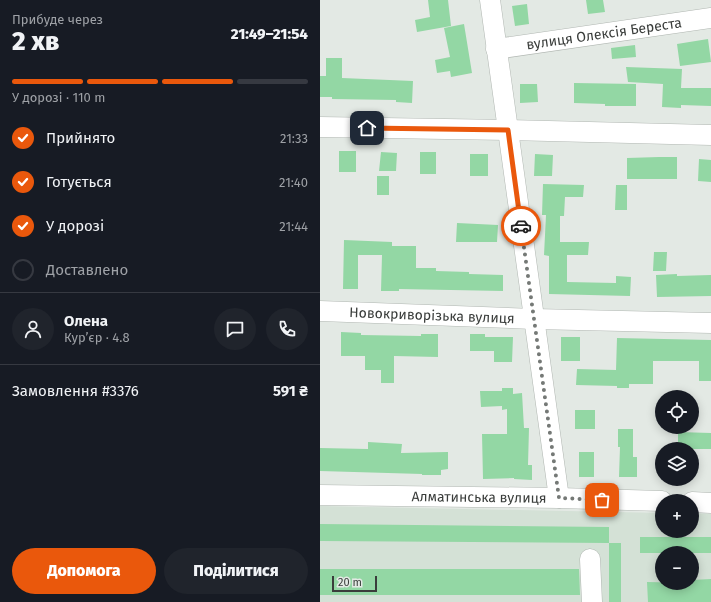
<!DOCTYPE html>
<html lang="uk">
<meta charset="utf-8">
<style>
:root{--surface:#171b24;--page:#20242c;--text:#f1f3f6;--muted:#9ea1a6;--line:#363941;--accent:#ea580c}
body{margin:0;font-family:"Fira Sans",sans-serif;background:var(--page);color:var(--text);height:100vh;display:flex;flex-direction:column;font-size:15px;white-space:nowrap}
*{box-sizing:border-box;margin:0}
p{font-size:13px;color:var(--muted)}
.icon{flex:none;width:22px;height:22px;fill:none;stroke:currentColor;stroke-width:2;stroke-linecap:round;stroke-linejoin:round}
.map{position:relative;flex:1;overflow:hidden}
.side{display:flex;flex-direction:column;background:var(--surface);width:320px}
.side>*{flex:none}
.fabs{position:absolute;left:335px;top:390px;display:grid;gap:8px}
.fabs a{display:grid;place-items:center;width:44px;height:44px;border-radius:50%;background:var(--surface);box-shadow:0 2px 10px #0003;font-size:20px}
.scale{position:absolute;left:12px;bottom:10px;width:45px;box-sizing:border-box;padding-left:4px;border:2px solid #3a3d3b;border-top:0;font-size:11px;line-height:14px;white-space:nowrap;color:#3a3d3b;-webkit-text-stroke:3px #e3e9e4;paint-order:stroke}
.pin{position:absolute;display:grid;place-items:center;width:34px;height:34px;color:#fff;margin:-17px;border-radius:8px;box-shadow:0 2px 6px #0006}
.courier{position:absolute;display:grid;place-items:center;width:40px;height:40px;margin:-20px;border:3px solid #ea580c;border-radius:50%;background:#fff;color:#222;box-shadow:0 1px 5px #0007}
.headline em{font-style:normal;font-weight:800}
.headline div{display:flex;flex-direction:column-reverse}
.headline{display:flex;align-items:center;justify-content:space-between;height:68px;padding:0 12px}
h1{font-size:26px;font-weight:800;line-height:30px}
.bar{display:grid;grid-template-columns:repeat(4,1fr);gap:6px 4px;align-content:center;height:48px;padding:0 12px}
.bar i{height:5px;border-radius:3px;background:var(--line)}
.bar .active{background:var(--accent)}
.bar p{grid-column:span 4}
.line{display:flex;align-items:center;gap:10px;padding:0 12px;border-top:1px solid var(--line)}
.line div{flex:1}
.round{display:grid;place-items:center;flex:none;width:42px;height:42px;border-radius:21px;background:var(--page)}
ol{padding:0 12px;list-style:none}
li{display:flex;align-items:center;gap:12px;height:44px}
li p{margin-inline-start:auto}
li .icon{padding:4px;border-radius:50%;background:var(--accent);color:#fff;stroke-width:4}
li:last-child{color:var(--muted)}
li i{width:22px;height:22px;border:2px solid var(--line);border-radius:50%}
.cta{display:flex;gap:8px;margin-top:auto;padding:8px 12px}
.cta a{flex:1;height:46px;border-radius:24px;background:var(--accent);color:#fff;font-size:16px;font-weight:800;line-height:46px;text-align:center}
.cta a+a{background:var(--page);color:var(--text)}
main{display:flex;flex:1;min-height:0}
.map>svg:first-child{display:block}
</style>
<main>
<section class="side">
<div class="headline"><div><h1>2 хв</h1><p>Прибуде через</p></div><em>21:49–21:54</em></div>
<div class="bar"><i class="active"></i><i class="active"></i><i class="active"></i><i></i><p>У дорозі · 110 m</p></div>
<ol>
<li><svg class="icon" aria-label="check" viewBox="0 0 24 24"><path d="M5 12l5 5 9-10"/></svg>Прийнято<p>21:33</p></li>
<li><svg class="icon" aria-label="check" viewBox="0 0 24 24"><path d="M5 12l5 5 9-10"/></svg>Готується<p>21:40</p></li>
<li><svg class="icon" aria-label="check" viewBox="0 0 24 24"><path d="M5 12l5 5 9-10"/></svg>У дорозі<p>21:44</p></li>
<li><i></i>Доставлено</li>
</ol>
<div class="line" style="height:72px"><a class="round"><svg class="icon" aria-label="person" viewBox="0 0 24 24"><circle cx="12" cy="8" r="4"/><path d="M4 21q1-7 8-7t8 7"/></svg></a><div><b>Олена</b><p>Кур’єр · 4.8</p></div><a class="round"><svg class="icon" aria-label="chat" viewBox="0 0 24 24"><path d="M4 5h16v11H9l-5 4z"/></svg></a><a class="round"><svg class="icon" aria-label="phone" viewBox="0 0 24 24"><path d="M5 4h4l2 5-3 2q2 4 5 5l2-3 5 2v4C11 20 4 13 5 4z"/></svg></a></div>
<div class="line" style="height:52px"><div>Замовлення #3376</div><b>591 ₴</b></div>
<div class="cta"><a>Допомога</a><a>Поділитися</a></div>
</section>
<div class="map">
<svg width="391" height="602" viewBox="0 0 391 602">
<rect width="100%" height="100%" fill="#e3e9e4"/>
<path fill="#d4e1d6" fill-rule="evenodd" d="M 0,506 L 342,513 L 342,531 L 372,531 L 372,513 L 391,514 L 391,602 L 0,602 ZM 342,553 L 372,553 L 372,583 L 342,583 Z"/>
<path fill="#93d7a4" d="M 108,0 L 128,0 L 131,26 L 97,32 L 95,20 L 110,17 Z
M 266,0 L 283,0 L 285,12 L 268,14 Z
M 207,4 L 209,24 L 195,26 L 192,6 Z
M 144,24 L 152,73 L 131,77 L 130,71 L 117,73 L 115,60 L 130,57 L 124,28 Z
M 388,39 L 391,62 L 360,66 L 357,44 Z
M 315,45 L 316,57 L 292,59 L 291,48 Z
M 6,58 L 22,58 L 22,78 L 93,81 L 92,103 L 76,102 L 76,100 L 12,99 L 12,97 L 0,97 L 0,76 L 6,76 Z
M 306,67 L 362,69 L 361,88 L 391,88 L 391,106 L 361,105 L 361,108 L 342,107 L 343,84 L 308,82 Z
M 254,83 L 316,84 L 316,106 L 285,106 L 285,104 L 254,103 Z
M 200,84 L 217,84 L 218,102 L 200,103 Z
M 19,151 L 36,151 L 36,172 L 19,172 Z
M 61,152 L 77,153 L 76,171 L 59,171 Z
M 100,152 L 116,152 L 116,174 L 100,174 Z
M 150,154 L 168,154 L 168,176 L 150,176 Z
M 215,154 L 233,155 L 232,176 L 214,176 Z
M 339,157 L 357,157 L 357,179 L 307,179 L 307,158 Z
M 379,159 L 391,160 L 391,182 L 378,181 Z
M 57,176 L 69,176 L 69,195 L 57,195 Z
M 223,184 L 264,185 L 263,197 L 245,197 L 244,216 L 240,216 L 240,242 L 269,242 L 268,255 L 247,255 L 247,282 L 296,283 L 296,276 L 311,277 L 310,296 L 229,294 L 229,256 L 224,255 L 226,215 L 222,215 Z
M 296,185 L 307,185 L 307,210 L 295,210 Z
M 137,223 L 178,225 L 177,242 L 136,242 Z
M 24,240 L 72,242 L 72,246 L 96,246 L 96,268 L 116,268 L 116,271 L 149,272 L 149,274 L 183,275 L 183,291 L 79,289 L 79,291 L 61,291 L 62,255 L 38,255 L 38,289 L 23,289 Z
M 334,252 L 347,252 L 346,271 L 333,271 Z
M 357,274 L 357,276 L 391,275 L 391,296 L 337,297 L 336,275 Z
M 21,332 L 41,333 L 41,335 L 101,336 L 101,334 L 118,334 L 118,357 L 74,356 L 74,383 L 61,383 L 61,370 L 45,370 L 45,356 L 21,356 Z
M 150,334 L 165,334 L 165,337 L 193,337 L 192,362 L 174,362 L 174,351 L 150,351 Z
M 241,337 L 260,337 L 260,361 L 241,361 Z
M 297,338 L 391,340 L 391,381 L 379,381 L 379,361 L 333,361 L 333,384 L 309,384 L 309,388 L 297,388 L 297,386 L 256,385 L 257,369 L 296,370 Z
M 182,388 L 193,388 L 193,394 L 202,393 L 204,428 L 209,428 L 208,465 L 212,465 L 212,480 L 194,479 L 194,478 L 163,479 L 162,434 L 187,434 L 187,409 L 182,410 L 182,406 L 161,407 L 160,391 L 182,391 Z
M 255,410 L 275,410 L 275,429 L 255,429 Z
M 298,429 L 313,429 L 313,457 L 317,457 L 317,477 L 299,477 L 300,447 L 298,447 Z
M 358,432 L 391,433 L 391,449 L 358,449 Z
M 48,442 L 82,444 L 81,453 L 128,452 L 128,469 L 121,470 L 121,475 L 102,475 L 102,474 L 0,471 L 0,448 L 48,449 Z
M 259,452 L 274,452 L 274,477 L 259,477 Z
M 0,524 L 289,527 L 289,543 L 0,541 Z
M 320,537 L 391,537 L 391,553 L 320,553 Z
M 289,543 L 301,543 L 301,602 L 289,602 Z
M 0,569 L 259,569 L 260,595 L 0,595 Z
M 391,579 L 391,602 L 328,602 L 327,582 L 372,583 L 372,580 Z"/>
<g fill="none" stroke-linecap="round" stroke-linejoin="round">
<g stroke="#b1b7b2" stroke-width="21">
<g id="minor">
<path d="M 170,0 L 239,498"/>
<path id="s1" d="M 176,49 L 391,18"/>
<path d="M 0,127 L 188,130 L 391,135"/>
<path id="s2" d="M 0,311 L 214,319 L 391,323"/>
<path id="s3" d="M 0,495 L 239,498 L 342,501"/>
<path d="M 372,502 L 391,503"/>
<path d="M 270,559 L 272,602"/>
</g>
</g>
<use href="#minor" stroke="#fff" stroke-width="20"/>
</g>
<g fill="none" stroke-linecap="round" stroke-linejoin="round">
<path stroke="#757976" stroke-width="4" stroke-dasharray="0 7.2" d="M 201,226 L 239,498 L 282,500"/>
<path stroke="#ea580c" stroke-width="5" d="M 47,128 L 188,130 L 201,226"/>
</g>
<g text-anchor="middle" stroke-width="3" stroke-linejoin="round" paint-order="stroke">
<g font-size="14" fill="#3a3d3b" stroke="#e3e9e4">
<text dy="5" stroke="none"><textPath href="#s1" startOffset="109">вулиця Олексія Береста</textPath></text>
<text dy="5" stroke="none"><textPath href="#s2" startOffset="112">Новокриворізька вулиця</textPath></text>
<text dy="5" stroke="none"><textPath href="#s3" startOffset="159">Алматинська вулиця</textPath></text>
</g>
</g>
</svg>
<div class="fabs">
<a><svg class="icon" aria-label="locate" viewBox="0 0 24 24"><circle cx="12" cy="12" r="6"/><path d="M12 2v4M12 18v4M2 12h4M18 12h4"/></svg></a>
<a><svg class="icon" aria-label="layers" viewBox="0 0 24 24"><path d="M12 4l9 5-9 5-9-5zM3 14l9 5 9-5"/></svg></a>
<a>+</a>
<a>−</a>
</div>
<div class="scale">20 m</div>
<div class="pin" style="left:282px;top:500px;background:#ea580c"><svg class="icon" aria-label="bag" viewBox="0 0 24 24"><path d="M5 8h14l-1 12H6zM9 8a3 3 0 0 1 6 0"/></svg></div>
<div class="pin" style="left:47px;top:128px;background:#1f2937"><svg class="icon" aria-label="home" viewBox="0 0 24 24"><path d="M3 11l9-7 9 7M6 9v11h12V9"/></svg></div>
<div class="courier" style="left:201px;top:226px"><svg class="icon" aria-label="car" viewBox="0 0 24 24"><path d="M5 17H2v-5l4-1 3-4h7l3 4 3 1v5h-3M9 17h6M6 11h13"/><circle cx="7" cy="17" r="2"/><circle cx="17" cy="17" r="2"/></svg></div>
</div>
</main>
